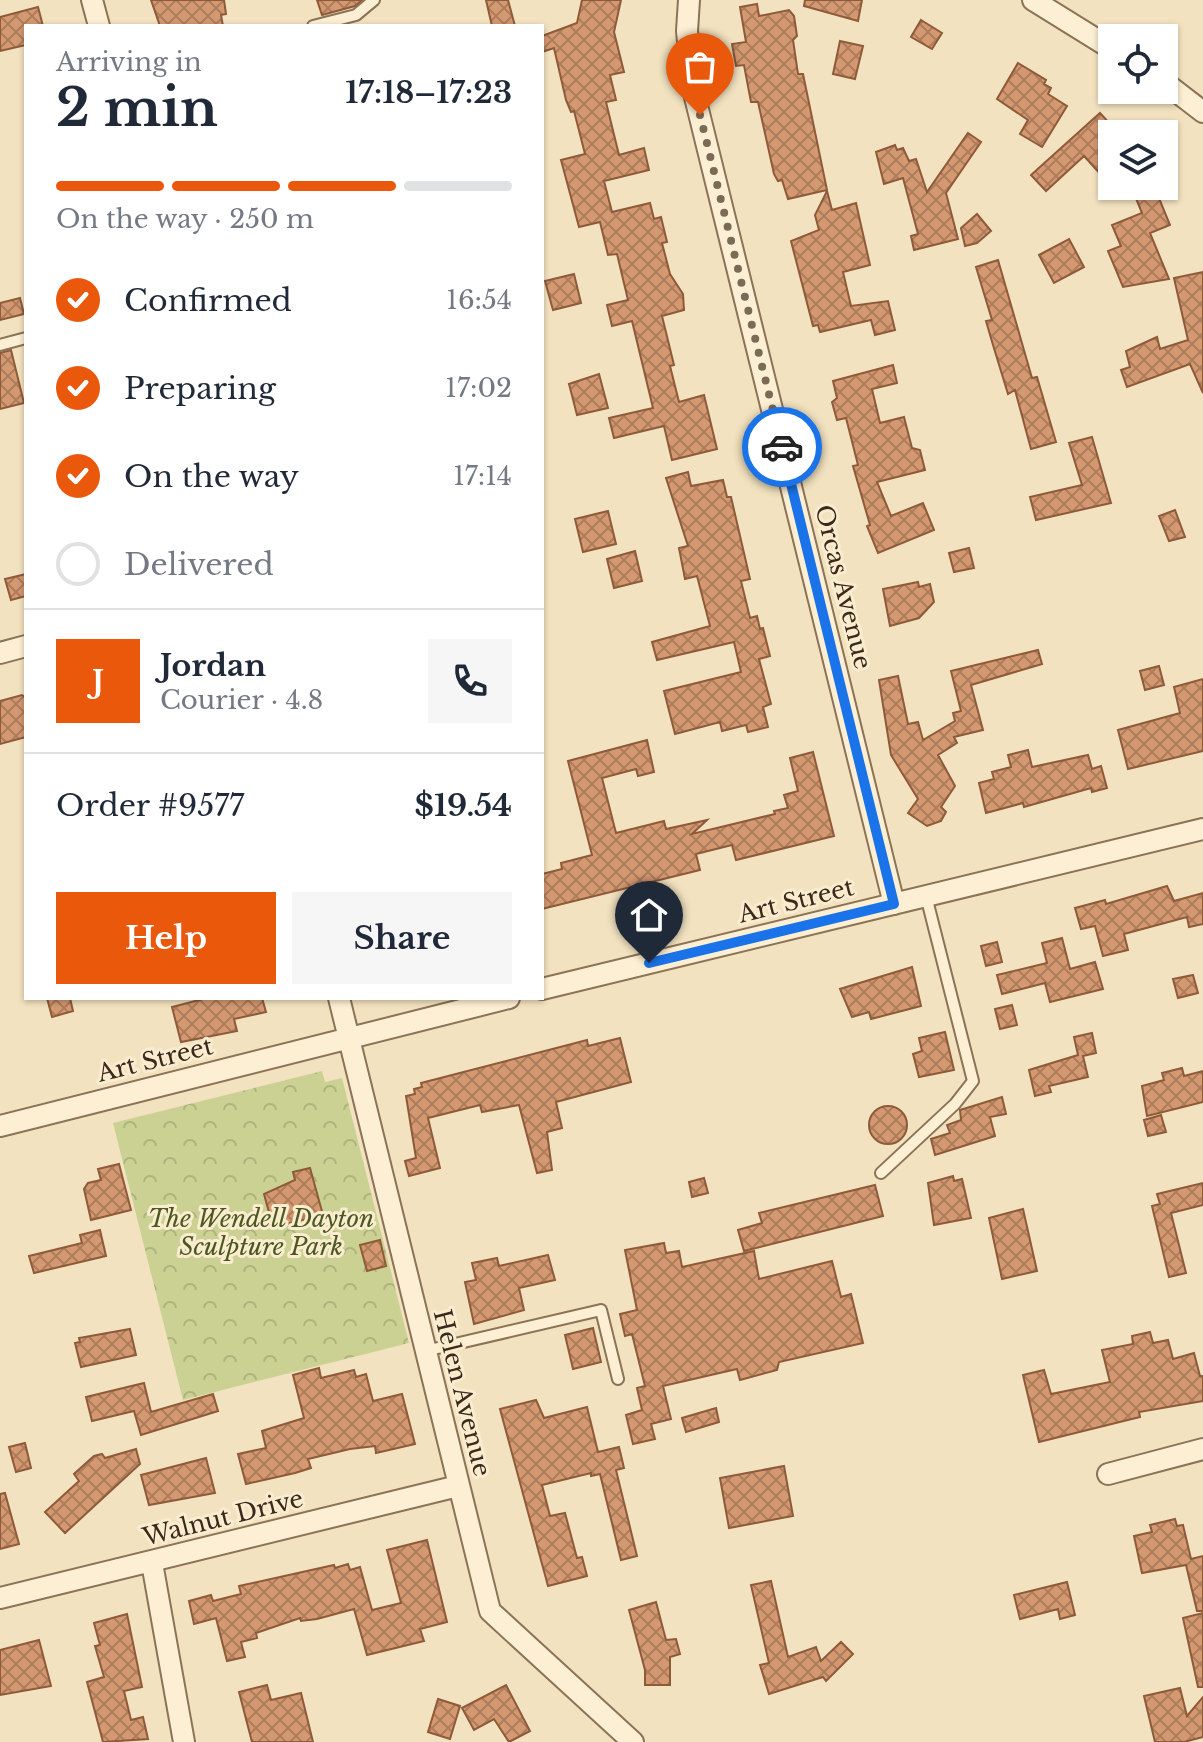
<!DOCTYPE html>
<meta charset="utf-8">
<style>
:root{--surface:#fff;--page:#f6f6f7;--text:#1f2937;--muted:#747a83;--line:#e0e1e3;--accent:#ea580c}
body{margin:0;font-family:"Libre Baskerville",serif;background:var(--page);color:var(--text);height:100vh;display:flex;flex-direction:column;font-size:30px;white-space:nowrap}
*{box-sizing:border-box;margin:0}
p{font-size:26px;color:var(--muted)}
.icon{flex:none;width:44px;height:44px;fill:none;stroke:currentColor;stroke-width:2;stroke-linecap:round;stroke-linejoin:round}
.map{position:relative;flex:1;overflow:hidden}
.details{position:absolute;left:24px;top:24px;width:520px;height:976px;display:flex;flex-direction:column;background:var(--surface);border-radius:0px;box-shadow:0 2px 6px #0004}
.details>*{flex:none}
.fabs{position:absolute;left:1098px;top:24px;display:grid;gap:16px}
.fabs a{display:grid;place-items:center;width:80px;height:80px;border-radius:0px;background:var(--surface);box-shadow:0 2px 6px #0004;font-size:40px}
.pin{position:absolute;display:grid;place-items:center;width:68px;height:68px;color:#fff;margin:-82px -34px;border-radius:50% 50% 50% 0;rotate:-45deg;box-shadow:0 0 8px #0007}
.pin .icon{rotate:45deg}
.courier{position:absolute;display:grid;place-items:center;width:80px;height:80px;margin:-40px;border:6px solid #1a73e8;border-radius:50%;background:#fff;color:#222;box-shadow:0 2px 10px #0007}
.summary em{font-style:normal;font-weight:700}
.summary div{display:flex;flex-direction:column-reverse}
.summary{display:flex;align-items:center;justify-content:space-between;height:136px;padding:0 32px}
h1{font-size:52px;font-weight:700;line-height:60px}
.bar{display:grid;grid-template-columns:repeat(4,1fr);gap:12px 8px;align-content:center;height:96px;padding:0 32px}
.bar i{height:10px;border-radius:6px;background:var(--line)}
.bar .active{background:var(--accent)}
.bar p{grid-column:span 4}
.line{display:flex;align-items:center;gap:20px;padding:0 32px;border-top:2px solid var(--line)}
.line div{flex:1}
.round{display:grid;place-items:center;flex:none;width:84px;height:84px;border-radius:0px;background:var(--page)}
ol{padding:0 32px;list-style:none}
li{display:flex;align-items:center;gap:24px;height:88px}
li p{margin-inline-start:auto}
li .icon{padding:8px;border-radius:50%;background:var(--accent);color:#fff;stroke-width:4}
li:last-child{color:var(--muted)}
li i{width:44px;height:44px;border:4px solid var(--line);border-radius:50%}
.cta{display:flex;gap:16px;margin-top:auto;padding:16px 32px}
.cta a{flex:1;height:92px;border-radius:0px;background:var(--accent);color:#fff;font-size:32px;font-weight:700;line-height:92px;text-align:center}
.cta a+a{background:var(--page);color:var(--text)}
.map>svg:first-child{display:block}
</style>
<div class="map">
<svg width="1203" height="1742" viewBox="0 0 1203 1742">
<defs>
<pattern id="park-crowns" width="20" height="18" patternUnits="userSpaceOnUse" patternTransform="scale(2)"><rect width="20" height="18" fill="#cad192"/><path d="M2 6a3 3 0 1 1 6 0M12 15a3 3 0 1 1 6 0" fill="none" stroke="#aeb47d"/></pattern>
<pattern id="building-cross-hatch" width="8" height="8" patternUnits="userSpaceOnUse" patternTransform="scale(2)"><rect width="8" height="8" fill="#d49971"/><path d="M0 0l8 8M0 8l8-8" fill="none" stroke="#ad7d5c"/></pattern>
</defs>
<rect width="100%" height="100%" fill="#f2e2bf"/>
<path fill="url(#park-crowns)" d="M 322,1071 L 325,1082 L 342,1078 L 409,1343 L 183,1400 L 113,1123 Z"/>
<path fill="url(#building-cross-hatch)" stroke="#8e5a39" stroke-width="2" d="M 151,0 L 224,0 L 226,14 L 221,15 L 223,26 L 160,26 Z
M 317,0 L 362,0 L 355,6 L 322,15 Z
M 486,0 L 508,0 L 515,26 L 492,26 Z
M 582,0 L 621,0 L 614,32 L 624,72 L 610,75 L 616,100 L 606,102 L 619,155 L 644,148 L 649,170 L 604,181 L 612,212 L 650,203 L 654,219 L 661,217 L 667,242 L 662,243 L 670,274 L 683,294 L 684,310 L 662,316 L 674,365 L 670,366 L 679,402 L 704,395 L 717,449 L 672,460 L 664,426 L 614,438 L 609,418 L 653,408 L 632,321 L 612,326 L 607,305 L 628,300 L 617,254 L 608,255 L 600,222 L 579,227 L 561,160 L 585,154 L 574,111 L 571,112 L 566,100 L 554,48 L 542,52 L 542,36 L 577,23 Z
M 805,0 L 862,0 L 858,21 L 804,6 Z
M 757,4 L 759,16 L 789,10 L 794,16 L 797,36 L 793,40 L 798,74 L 803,74 L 827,190 L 788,199 L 782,180 L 778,181 L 774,174 L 758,102 L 751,102 L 744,65 L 736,66 L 732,44 L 746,42 L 740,7 Z
M 38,7 L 43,26 L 26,26 L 26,45 L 0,51 L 0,17 Z
M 921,20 L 942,33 L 932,49 L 911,37 Z
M 840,41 L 863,46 L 855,79 L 833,74 Z
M 1018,63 L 1046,80 L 1044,84 L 1051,88 L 1048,94 L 1067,106 L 1042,147 L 1020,134 L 1028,120 L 997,99 Z
M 1100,113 L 1112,126 L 1108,129 L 1112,134 L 1112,187 L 1084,156 L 1046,191 L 1031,175 Z
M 968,133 L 981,142 L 946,193 L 958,239 L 914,250 L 911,236 L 918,234 L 903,178 L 884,184 L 876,152 L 895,145 L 897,150 L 903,148 L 909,161 L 916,159 L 927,192 Z
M 1131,186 L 1154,186 L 1170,225 L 1150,233 L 1169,279 L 1123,287 L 1108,251 L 1121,246 L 1112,225 L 1142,213 Z
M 827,191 L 832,210 L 856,203 L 870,265 L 843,272 L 851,306 L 888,301 L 895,330 L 875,335 L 871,320 L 820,332 L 818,325 L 813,326 L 791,241 L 819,230 L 815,215 Z
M 977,214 L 991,231 L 977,243 L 965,246 L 961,228 Z
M 1069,239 L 1084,267 L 1054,283 L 1039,255 Z
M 998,260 L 1032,378 L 1037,377 L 1056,442 L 1031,449 L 1015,390 L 1008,394 L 993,345 L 986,321 L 992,320 L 976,267 Z
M 1203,272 L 1203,393 L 1190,364 L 1127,387 L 1121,370 L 1130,367 L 1126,351 L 1157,337 L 1160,349 L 1188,340 L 1174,278 Z
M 574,274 L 581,303 L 553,310 L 545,281 Z
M 20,298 L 24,314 L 0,320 L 0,303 Z
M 11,350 L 24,403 L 0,409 L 0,353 Z
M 893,365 L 897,383 L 872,389 L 880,423 L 904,417 L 912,448 L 920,450 L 925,470 L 877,482 L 891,516 L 923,503 L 934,530 L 878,553 L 867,526 L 870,525 L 853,466 L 858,465 L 846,418 L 837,420 L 832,402 L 837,398 L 833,381 Z
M 599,374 L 608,408 L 577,415 L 569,384 Z
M 1092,437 L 1111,503 L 1036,520 L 1030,497 L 1082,485 L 1069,443 Z
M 688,472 L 691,486 L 723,480 L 727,497 L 731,497 L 750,579 L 741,581 L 750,618 L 757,616 L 760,629 L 763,628 L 770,656 L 759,659 L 771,704 L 763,707 L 768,727 L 748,732 L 746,725 L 722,731 L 720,722 L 675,734 L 664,691 L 741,672 L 734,642 L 657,660 L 652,642 L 710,626 L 697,576 L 685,579 L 679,548 L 688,546 L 666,478 Z
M 1175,510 L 1185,537 L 1169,541 L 1159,516 Z
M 608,511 L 616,544 L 583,552 L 575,519 Z
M 969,548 L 974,568 L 954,572 L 949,553 Z
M 635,551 L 642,581 L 614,588 L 607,559 Z
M 26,574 L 26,596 L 11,600 L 5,579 Z
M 918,582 L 919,587 L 930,584 L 934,602 L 919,618 L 890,626 L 883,589 Z
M 1038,650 L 1042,664 L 971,685 L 983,730 L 954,737 L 957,743 L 938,755 L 955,786 L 941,807 L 946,812 L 941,821 L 927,826 L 908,813 L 918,799 L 891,755 L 879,680 L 898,676 L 908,724 L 918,722 L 923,740 L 955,721 L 953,713 L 961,711 L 951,671 Z
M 1159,666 L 1164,685 L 1145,690 L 1140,671 Z
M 1203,679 L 1203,751 L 1128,769 L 1118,730 L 1180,713 L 1174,687 Z
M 22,695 L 26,698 L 26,737 L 0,744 L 0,701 Z
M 647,740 L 654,772 L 638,776 L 636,769 L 602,778 L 616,833 L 664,821 L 666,829 L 707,820 L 692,834 L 775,814 L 774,811 L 788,808 L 784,795 L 798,791 L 790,758 L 813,752 L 834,836 L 736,860 L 732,845 L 696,854 L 700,870 L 542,909 L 542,874 L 562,869 L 561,863 L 592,855 L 568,761 Z
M 1028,750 L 1032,767 L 1088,755 L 1092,769 L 1101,766 L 1107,788 L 1092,792 L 1091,788 L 1024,807 L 1023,803 L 986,813 L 979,783 L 994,779 L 992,772 L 1011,767 L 1008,755 Z
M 1167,886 L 1174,901 L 1203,893 L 1203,924 L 1189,927 L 1187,917 L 1124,934 L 1128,950 L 1103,956 L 1095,926 L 1081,929 L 1075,908 L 1105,900 L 1106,904 Z
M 1062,938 L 1070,969 L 1095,962 L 1103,989 L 1050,1002 L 1045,983 L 1002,994 L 997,975 L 1047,963 L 1042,943 Z
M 997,942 L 1002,962 L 986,966 L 981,946 Z
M 912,967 L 921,1006 L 871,1019 L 869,1012 L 852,1017 L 840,989 Z
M 1193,975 L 1198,993 L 1178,998 L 1173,979 Z
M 47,998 L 70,998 L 73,1011 L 52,1017 Z
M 207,998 L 262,998 L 266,1012 L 234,1019 L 237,1031 L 181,1042 L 172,1007 Z
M 1012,1005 L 1017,1025 L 1000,1029 L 995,1009 Z
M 945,1032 L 954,1070 L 919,1077 L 913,1054 L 922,1051 L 919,1038 Z
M 1092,1033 L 1096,1053 L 1083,1056 L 1088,1077 L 1049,1086 L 1051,1092 L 1035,1096 L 1029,1070 L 1078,1055 L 1074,1037 Z
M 620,1038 L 631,1082 L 556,1102 L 562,1128 L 547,1132 L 552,1170 L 537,1173 L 519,1105 L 482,1112 L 480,1105 L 428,1118 L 440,1168 L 409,1176 L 405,1161 L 416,1158 L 406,1096 L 415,1094 L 414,1089 L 422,1087 L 421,1083 L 587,1040 L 588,1046 Z
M 1182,1068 L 1184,1076 L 1203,1071 L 1203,1102 L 1147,1116 L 1142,1086 L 1164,1080 L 1162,1073 Z
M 1002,1097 L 1006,1114 L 990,1117 L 995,1136 L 935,1155 L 931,1139 L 950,1133 L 947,1125 L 961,1120 L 960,1110 Z
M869 1125a19 19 0 1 1 38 0a19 19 0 1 1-38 0Z
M 1161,1115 L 1166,1132 L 1148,1136 L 1144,1120 Z
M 119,1164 L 131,1210 L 91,1220 L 84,1189 L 88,1183 L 101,1180 L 98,1169 Z
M 310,1168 L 323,1215 L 273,1227 L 264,1194 L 295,1180 L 293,1172 Z
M 953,1176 L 954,1181 L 962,1179 L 971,1218 L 934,1225 L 928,1183 Z
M 704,1178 L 708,1193 L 692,1197 L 689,1182 Z
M 1203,1183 L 1203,1205 L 1171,1213 L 1186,1273 L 1169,1277 L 1152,1206 L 1160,1204 L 1157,1194 Z
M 875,1185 L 883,1216 L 744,1251 L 738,1230 L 762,1223 L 759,1213 Z
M 1023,1209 L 1037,1271 L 1002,1279 L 989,1218 Z
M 100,1230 L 106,1256 L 34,1273 L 29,1256 L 82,1243 L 80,1235 Z
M 380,1240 L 386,1266 L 367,1271 L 360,1245 Z
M 664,1243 L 666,1253 L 679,1251 L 682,1267 L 754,1251 L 759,1279 L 832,1261 L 841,1297 L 851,1294 L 863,1343 L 779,1362 L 777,1370 L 740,1380 L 737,1369 L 663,1386 L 671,1419 L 651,1424 L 655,1439 L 633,1444 L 626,1415 L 642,1410 L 637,1388 L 645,1386 L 632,1334 L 625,1336 L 620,1314 L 637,1310 L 625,1250 Z
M 548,1255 L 555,1280 L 519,1288 L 524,1310 L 474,1324 L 465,1282 L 476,1280 L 472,1263 L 497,1258 L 499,1266 Z
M 593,1328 L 601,1362 L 573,1369 L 565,1335 Z
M 130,1329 L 136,1355 L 81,1367 L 75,1343 L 80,1342 L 79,1338 Z
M 1150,1332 L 1153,1343 L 1168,1340 L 1173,1359 L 1194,1353 L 1200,1376 L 1203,1376 L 1203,1401 L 1139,1412 L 1140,1417 L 1039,1442 L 1023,1375 L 1044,1370 L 1051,1394 L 1110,1382 L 1102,1350 L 1133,1344 L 1132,1336 Z
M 319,1368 L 321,1378 L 354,1370 L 356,1377 L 366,1374 L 373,1401 L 402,1394 L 415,1444 L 376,1453 L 375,1446 L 350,1449 L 308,1459 L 311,1468 L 295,1473 L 246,1484 L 238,1454 L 266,1448 L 262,1431 L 304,1418 L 293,1375 Z
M 144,1383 L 151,1412 L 213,1394 L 218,1411 L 141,1435 L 134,1411 L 92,1421 L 86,1397 Z
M 536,1400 L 544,1418 L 587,1407 L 598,1452 L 619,1447 L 624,1468 L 616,1470 L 637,1556 L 621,1560 L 600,1474 L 591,1476 L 591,1473 L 542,1485 L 550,1516 L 565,1513 L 577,1558 L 582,1557 L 587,1576 L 548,1586 L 500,1409 Z
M 716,1408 L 719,1422 L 686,1432 L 682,1418 Z
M 25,1443 L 31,1468 L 16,1472 L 9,1447 Z
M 136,1449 L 140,1464 L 65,1533 L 45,1512 L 79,1481 L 74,1474 L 94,1456 L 102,1454 L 105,1458 Z
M 206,1458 L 215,1493 L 149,1505 L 141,1475 Z
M 784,1466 L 793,1516 L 729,1528 L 720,1478 Z
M 5,1493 L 19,1544 L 0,1549 L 0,1494 Z
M 1175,1519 L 1177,1526 L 1183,1525 L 1191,1559 L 1203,1556 L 1203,1611 L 1197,1611 L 1186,1565 L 1142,1573 L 1134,1536 L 1152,1532 L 1150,1525 Z
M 427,1540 L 447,1622 L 420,1629 L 424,1641 L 367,1655 L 354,1609 L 317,1619 L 301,1621 L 300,1618 L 256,1633 L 257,1638 L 241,1642 L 245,1657 L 227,1661 L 216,1618 L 194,1624 L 189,1601 L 211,1595 L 213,1601 L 241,1594 L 239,1586 L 334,1565 L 335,1568 L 348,1564 L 350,1570 L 360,1567 L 372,1610 L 401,1603 L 387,1550 Z
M 771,1581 L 788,1657 L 816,1647 L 821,1661 L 841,1642 L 853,1654 L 826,1681 L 823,1677 L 769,1694 L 760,1665 L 769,1663 L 751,1585 Z
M 1067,1582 L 1075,1615 L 1060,1619 L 1058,1609 L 1020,1619 L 1014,1595 Z
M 656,1602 L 666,1640 L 676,1639 L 680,1654 L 670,1657 L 670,1685 L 645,1685 L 645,1670 L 629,1610 Z
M 1203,1613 L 1203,1687 L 1198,1687 L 1183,1618 Z
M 127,1614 L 142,1687 L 124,1691 L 131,1720 L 143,1717 L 148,1739 L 103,1742 L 87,1682 L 104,1677 L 95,1646 L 100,1645 L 94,1623 Z
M 39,1640 L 51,1686 L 0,1695 L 0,1650 Z
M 267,1685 L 271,1700 L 301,1693 L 313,1742 L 252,1742 L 239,1692 Z
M 506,1685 L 530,1731 L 509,1742 L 494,1719 L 474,1730 L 462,1708 Z
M 1180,1688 L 1187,1716 L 1203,1697 L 1203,1737 L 1184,1742 L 1155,1742 L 1144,1696 Z
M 438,1699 L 460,1706 L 450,1739 L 428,1732 Z"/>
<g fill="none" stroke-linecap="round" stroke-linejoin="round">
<g stroke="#8c7256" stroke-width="14">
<path id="service" d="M 313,26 L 356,15 L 374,0
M 0,345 L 26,338
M 881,1173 L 955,1104 L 973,1081 L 926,896
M 425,1351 L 601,1310 L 618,1379"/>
</g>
<g stroke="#8c7256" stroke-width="24">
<path id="minor" d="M 92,0 L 99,26
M 689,0 L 687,31 L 692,85 L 894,904
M 1033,0 L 1112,49
M 1164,82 L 1203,112
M 0,653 L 26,646
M 542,989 L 1203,829
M 339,998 L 490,1611 L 633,1742
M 0,1126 L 509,998
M 1108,1474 L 1203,1449
M 152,1563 L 184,1742
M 0,1598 L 458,1486"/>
</g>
<use href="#service" stroke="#fcefd3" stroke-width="10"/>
<use href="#minor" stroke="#fcefd3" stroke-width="20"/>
</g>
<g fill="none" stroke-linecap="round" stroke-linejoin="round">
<path stroke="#7b6a55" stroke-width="8" stroke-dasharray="0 14.4" d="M 700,115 L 782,447"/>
<path stroke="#1a73e8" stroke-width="10" d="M 649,963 L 894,904 L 782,447"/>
</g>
<g text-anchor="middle" stroke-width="6" stroke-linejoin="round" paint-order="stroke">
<g font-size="24" fill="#3b2a1c" stroke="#f9eccf">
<text transform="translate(843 587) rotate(76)" y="8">Orcas Avenue</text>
<text transform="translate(796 901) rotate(-14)" y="8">Art Street</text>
<text transform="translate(155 1060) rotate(-14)" y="8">Art Street</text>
<text transform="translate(462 1393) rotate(76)" y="8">Helen Avenue</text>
<text transform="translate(223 1518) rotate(-14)" y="8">Walnut Drive</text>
</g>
<g font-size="24" font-style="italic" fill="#4b5920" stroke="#f9eccf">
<text x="261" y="1227">The Wendell Dayton<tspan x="261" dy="28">Sculpture Park</tspan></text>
</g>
</g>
</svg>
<div class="fabs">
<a><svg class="icon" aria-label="locate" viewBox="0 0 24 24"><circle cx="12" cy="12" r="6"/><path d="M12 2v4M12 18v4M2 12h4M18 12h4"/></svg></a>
<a><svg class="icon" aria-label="layers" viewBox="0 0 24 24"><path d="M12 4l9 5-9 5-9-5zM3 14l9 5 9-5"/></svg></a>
</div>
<div class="pin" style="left:700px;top:115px;background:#ea580c"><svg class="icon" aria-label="bag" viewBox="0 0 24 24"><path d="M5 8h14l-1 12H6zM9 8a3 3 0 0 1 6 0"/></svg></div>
<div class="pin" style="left:649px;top:963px;background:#1f2937"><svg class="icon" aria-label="home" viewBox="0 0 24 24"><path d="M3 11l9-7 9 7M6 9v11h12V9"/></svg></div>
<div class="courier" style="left:782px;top:447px"><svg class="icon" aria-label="car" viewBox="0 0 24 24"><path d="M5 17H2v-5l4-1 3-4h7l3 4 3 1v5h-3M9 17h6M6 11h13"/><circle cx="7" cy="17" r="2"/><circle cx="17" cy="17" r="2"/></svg></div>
<section class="details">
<div class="summary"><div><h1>2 min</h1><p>Arriving in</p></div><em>17:18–17:23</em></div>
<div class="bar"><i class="active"></i><i class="active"></i><i class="active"></i><i></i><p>On the way · 250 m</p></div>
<ol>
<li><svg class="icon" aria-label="check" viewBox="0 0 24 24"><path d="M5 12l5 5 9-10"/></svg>Confirmed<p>16:54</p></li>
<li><svg class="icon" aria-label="check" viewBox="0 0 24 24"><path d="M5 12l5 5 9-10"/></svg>Preparing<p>17:02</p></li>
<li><svg class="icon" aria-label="check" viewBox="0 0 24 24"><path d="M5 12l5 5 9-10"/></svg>On the way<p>17:14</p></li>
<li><i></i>Delivered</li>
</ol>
<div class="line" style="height:144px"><b class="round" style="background:var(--accent);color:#fff">J</b><div><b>Jordan</b><p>Courier · 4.8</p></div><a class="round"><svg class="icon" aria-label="phone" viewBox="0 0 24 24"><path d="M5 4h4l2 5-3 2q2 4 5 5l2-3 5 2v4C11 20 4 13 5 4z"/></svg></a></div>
<div class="line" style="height:104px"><div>Order #9577</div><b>$19.54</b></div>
<div class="cta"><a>Help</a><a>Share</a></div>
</section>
</div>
